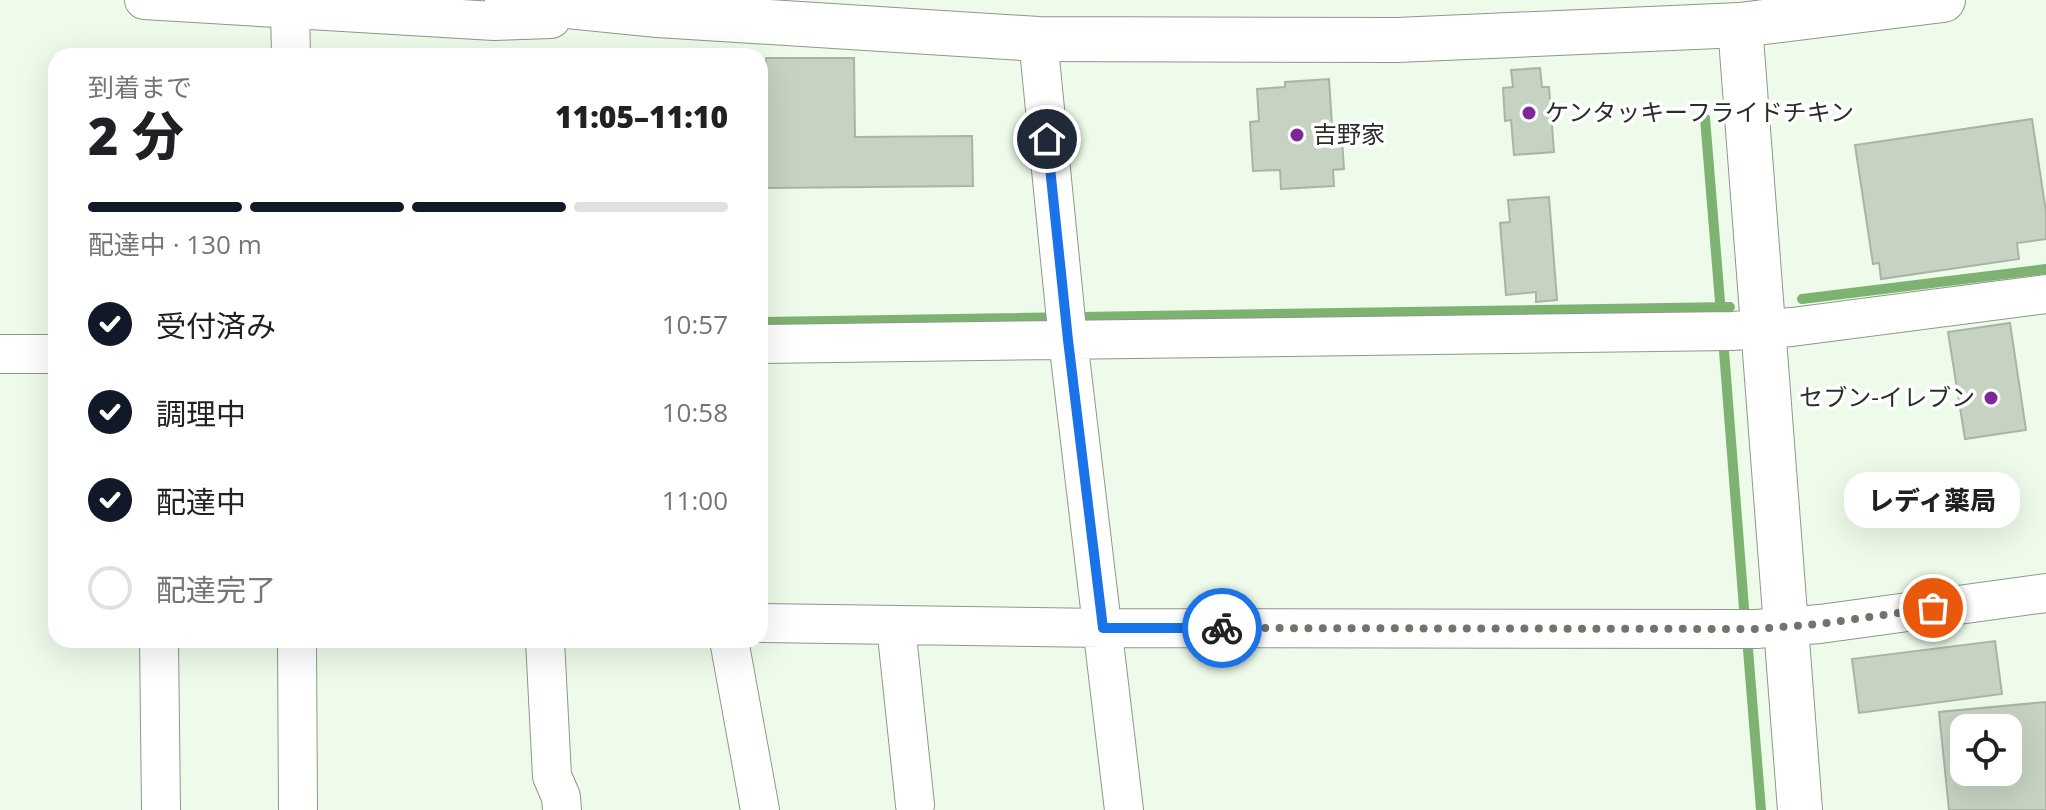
<!DOCTYPE html>
<html lang="ja">
<meta charset="utf-8">
<style>
:root{--surface:#fff;--page:#f6f6f6;--text:#202124;--muted:#757577;--line:#e0e0e0;--accent:#111827}
body{margin:0;font-family:"Open Sans","Noto Sans JP",sans-serif;background:var(--page);color:var(--text);height:100vh;display:flex;flex-direction:column;font-size:30px;white-space:nowrap}
*{box-sizing:border-box;margin:0}
p{font-size:26px;color:var(--muted)}
.icon{flex:none;width:44px;height:44px;fill:none;stroke:currentColor;stroke-width:2;stroke-linecap:round;stroke-linejoin:round}
.map{position:relative;flex:1;overflow:hidden}
.side{position:absolute;left:48px;top:48px;width:720px;height:600px;display:flex;flex-direction:column;background:var(--surface);border-radius:24px;box-shadow:0 8px 32px #0002}
.side>*{flex:none}
.buttons{position:absolute;left:1950px;top:714px;display:grid;gap:16px}
.buttons a{display:grid;place-items:center;width:72px;height:72px;border-radius:16px;background:var(--surface);box-shadow:0 8px 32px #0002;font-size:40px}
.pin{position:absolute;display:grid;place-items:center;width:68px;height:68px;color:#fff;margin:-34px;border:4px solid #fff;border-radius:50%;box-shadow:0 2px 8px #0007}
.courier{position:absolute;display:grid;place-items:center;width:80px;height:80px;margin:-40px;border:6px solid #1a73e8;border-radius:50%;background:#fff;color:#222;box-shadow:0 2px 10px #0007}
.bubble{position:absolute;height:56px;border-radius:24px;background:var(--surface);box-shadow:0 8px 32px #0002;font-size:26px;font-weight:800;line-height:56px;text-align:center}
.headline em{font-style:normal;font-weight:800}
.headline div{display:flex;flex-direction:column-reverse}
.headline{display:flex;align-items:center;justify-content:space-between;height:136px;padding:0 40px}
h1{font-size:52px;font-weight:800;line-height:60px}
.bar{display:grid;grid-template-columns:repeat(4,1fr);gap:12px 8px;align-content:center;height:96px;padding:0 40px}
.bar i{height:10px;border-radius:6px;background:var(--line)}
.bar .on{background:var(--accent)}
.bar p{grid-column:span 4}
ol{padding:0 40px;list-style:none}
li{display:flex;align-items:center;gap:24px;height:88px}
li p{margin-inline-start:auto}
li .icon{padding:8px;border-radius:50%;background:var(--accent);color:#fff;stroke-width:4}
li:last-child{color:var(--muted)}
li i{width:44px;height:44px;border:4px solid var(--line);border-radius:50%}
.map>svg:first-child{display:block}
</style>
<div class="map">
<svg width="2046" height="810" viewBox="0 0 2046 810">
<rect width="100%" height="100%" fill="#eefbea"/>
<g fill="none" stroke-linecap="round" stroke-linejoin="round">
<path stroke="#7eb270" stroke-width="10" d="M 1705,118 L 1721,314
M 1802,299 L 2046,269
M 760,322 L 1730,307
M 1723,338 L 1745,621
M 1747,637 L 1761,810"/>
</g>
<path fill="#c6d3c2" stroke="#a8b5a5" stroke-width="2" fill-rule="evenodd" d="M 766,58 L 854,58 L 855,137 L 972,136 L 973,186 L 767,188 Z
M 1540,68 L 1542,87 L 1549,87 L 1554,152 L 1514,155 L 1511,120 L 1505,121 L 1503,88 L 1513,87 L 1511,70 Z
M 1329,79 L 1333,140 L 1342,139 L 1344,169 L 1333,170 L 1334,186 L 1281,189 L 1280,170 L 1253,171 L 1250,122 L 1259,121 L 1257,89 L 1285,87 L 1285,82 Z
M 2032,119 L 2046,212 L 2046,239 L 2017,243 L 2019,259 L 1881,279 L 1879,263 L 1873,264 L 1855,145 Z
M 1549,197 L 1557,300 L 1536,302 L 1536,292 L 1506,295 L 1500,223 L 1510,222 L 1508,200 Z
M 2010,323 L 2026,430 L 1965,439 L 1948,332 Z
M 1995,641 L 2002,694 L 1859,713 L 1852,659 Z
M 2046,702 L 2046,810 L 1949,810 L 1939,712 ZM 1964,728 L 2008,728 L 2008,772 L 1964,772 Z"/>
<g fill="none" stroke-linecap="round" stroke-linejoin="round">
<g stroke="#8c9889" stroke-width="40">
<path id="street" d="M 144,0 L 494,21 L 551,19
M 290,10 L 291,56
M 1038,39 L 1068,340 L 1124,810
M 760,344 L 1732,331 L 1792,327 L 2046,294
M 0,354 L 56,354
M 760,623 L 1103,628 L 1756,629 L 1820,624 L 2046,593
M 896,626 L 915,805
M 159,640 L 161,810
M 297,640 L 298,810
M 545,640 L 552,776 L 561,797 L 562,810
M 729,640 L 760,810"/>
</g>
<g stroke="#8c9889" stroke-width="46">
<path id="secondary" d="M 1740,25 L 1800,810"/>
</g>
<g stroke="#8c9889" stroke-width="46">
<path id="highway" d="M 507,0 L 658,15 L 1038,39 L 1397,40 L 1740,25 L 1943,0"/>
</g>
<use href="#street" stroke="#fff" stroke-width="38"/>
<use href="#secondary" stroke="#fff" stroke-width="44"/>
<use href="#highway" stroke="#fff" stroke-width="44"/>
</g>
<g fill="none" stroke-linecap="round" stroke-linejoin="round">
<path stroke="#6e766c" stroke-width="8" stroke-dasharray="0 14.4" d="M 1222,628 L 1756,629 L 1820,624 L 1933,608"/>
<path stroke="#1a73e8" stroke-width="10" d="M 1047,139 L 1068,340 L 1103,628 L 1222,628"/>
</g>
<g fill="#7f2794" stroke="#fff" stroke-width="3">
<circle cx="1529" cy="113" r="8"/>
<circle cx="1297" cy="135" r="8"/>
<circle cx="1991" cy="398" r="8"/>
</g>
<g text-anchor="middle" stroke-width="7" stroke-linejoin="round" paint-order="stroke">
<g font-size="24" fill="#292e28" stroke="#fff" text-anchor="start">
<text x="1545" y="121">ケンタッキーフライドチキン</text>
<text x="1313" y="143">吉野家</text>
<text x="1975" y="406" text-anchor="end">セブン-イレブン</text>
</g>
</g>
</svg>
<div class="buttons">
<a><svg class="icon" aria-label="locate" viewBox="0 0 24 24"><circle cx="12" cy="12" r="6"/><path d="M12 2v4M12 18v4M2 12h4M18 12h4"/></svg></a>
</div>
<div class="pin" style="left:1933px;top:608px;background:#ea580c"><svg class="icon" aria-label="bag" viewBox="0 0 24 24"><path d="M5 8h14l-1 12H6zM9 8a3 3 0 0 1 6 0"/></svg></div>
<div class="pin" style="left:1047px;top:139px;background:#1f2937"><svg class="icon" aria-label="home" viewBox="0 0 24 24"><path d="M3 11l9-7 9 7M6 9v11h12V9"/></svg></div>
<div class="courier" style="left:1222px;top:628px"><svg class="icon" aria-label="bike" viewBox="0 0 24 24"><circle cx="6" cy="16" r="4"/><circle cx="18" cy="16" r="4"/><path d="M6 16l4-8h5l3 8M10 8l3 8H6M13 5h3"/></svg></div>
<div class="bubble" style="left:1844px;top:472px;width:176px">レディ薬局</div>
<section class="side">
<div class="headline"><div><h1>2 分</h1><p>到着まで</p></div><em>11:05–11:10</em></div>
<div class="bar"><i class="on"></i><i class="on"></i><i class="on"></i><i></i><p>配達中 · 130 m</p></div>
<ol>
<li><svg class="icon" aria-label="check" viewBox="0 0 24 24"><path d="M5 12l5 5 9-10"/></svg>受付済み<p>10:57</p></li>
<li><svg class="icon" aria-label="check" viewBox="0 0 24 24"><path d="M5 12l5 5 9-10"/></svg>調理中<p>10:58</p></li>
<li><svg class="icon" aria-label="check" viewBox="0 0 24 24"><path d="M5 12l5 5 9-10"/></svg>配達中<p>11:00</p></li>
<li><i></i>配達完了</li>
</ol>
</section>
</div>
